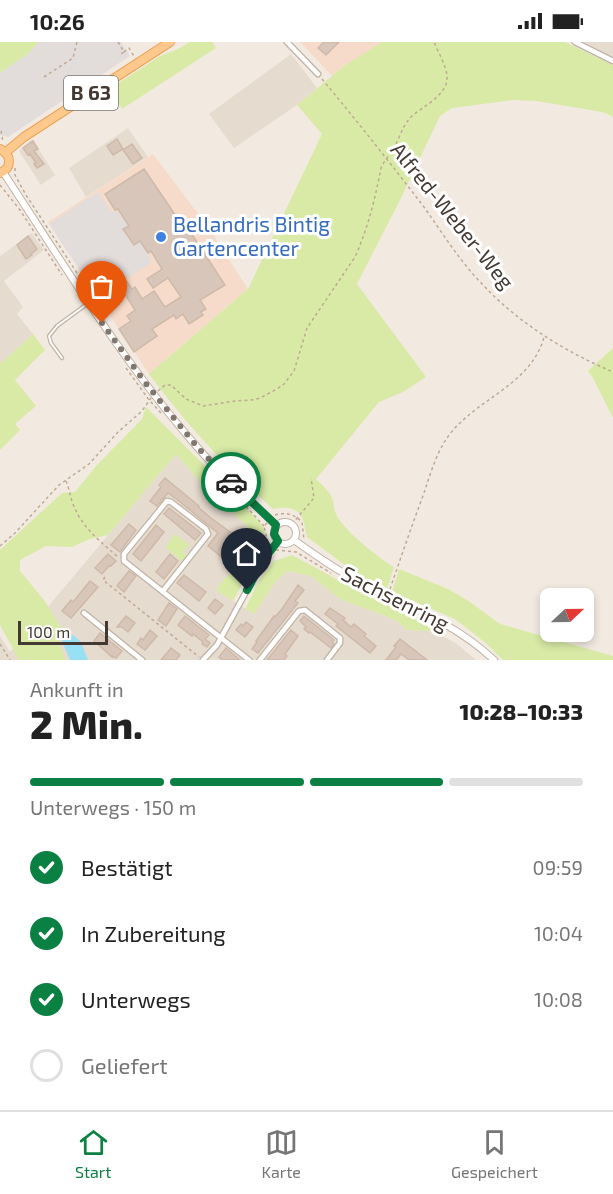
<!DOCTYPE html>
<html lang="de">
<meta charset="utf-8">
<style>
:root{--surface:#fff;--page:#f2f2f2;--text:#222;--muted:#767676;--line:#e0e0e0;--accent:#0b8043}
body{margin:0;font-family:"Exo 2",sans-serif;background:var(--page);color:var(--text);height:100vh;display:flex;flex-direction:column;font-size:22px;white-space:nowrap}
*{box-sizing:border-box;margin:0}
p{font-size:20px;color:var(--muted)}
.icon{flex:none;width:33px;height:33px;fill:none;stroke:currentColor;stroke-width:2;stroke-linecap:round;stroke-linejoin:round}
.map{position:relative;height:618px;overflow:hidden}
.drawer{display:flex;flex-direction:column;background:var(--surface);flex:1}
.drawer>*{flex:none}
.needle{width:39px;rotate:68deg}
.buttons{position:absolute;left:540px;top:546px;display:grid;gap:12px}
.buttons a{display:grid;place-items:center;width:54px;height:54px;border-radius:9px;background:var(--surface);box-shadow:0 3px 9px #0003;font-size:30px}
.scale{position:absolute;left:18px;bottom:15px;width:90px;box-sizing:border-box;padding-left:6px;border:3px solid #433932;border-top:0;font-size:16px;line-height:21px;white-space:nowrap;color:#433932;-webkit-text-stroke:4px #fff;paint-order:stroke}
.pin{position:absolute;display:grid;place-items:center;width:51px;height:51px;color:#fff;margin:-62px -26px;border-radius:50% 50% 50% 0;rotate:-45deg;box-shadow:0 0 6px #0007}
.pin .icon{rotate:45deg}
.courier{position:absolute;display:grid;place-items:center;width:60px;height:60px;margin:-30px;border:4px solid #0b8043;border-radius:50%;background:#fff;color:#222;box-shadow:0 2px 8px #0007}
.overview em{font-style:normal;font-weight:800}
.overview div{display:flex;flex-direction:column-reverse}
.overview{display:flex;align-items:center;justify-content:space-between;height:102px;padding:0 30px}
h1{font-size:39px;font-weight:800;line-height:45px}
.bar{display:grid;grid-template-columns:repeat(4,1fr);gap:9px 6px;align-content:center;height:72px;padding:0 30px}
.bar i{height:8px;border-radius:4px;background:var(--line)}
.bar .selected{background:var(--accent)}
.bar p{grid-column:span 4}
ol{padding:0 30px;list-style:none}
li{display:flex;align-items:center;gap:18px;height:66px}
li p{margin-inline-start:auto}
li .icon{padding:6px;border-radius:50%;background:var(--accent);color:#fff;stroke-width:4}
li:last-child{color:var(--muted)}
li i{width:33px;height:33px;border:3px solid var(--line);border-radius:50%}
.status{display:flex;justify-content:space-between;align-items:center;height:42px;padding:0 30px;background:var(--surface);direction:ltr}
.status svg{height:16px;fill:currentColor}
.tabs{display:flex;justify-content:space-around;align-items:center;height:84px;border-top:2px solid var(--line);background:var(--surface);font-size:16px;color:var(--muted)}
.tabs a{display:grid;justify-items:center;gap:3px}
.tabs .selected{color:var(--accent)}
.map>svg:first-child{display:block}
</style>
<div class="status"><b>10:26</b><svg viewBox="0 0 49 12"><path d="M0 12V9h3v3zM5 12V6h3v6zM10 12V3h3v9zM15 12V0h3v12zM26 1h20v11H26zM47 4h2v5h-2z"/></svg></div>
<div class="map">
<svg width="613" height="618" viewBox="0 0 613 618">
<rect width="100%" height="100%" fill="#f2eae1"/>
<path fill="#e6dbcf" d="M 581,0 L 613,0 L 613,16 Z
M 291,12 L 317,46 L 297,63 L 234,106 L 209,72 Z
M 128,86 L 148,115 L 86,155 L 69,126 Z
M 32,97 L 55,133 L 41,143 L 19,109 Z
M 32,191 L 44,208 L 4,239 L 23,265 L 17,272 L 33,292 L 0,322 L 0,214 Z
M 176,412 L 203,443 L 248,485 L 253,501 L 216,548 L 254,572 L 275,540 L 287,529 L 311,534 L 342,558 L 383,573 L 399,580 L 406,588 L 432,589 L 456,601 L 476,618 L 0,618 L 0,594 L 10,610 Z"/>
<path fill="#f7dbca" d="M 300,0 L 382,0 L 382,1 L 344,24 L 332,34 Z
M 153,112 L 209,186 L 248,247 L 149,332 L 48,180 Z"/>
<path fill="#d8eaa6" d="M 0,0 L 39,0 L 28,12 L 0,31 Z
M 190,0 L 212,0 L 216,6 L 122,67 L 111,46 L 160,14 L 178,7 Z
M 382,0 L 565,0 L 613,23 L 613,75 L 606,71 L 591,68 L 536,59 L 513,58 L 452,66 L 440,74 L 399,160 L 357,242 L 426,335 L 403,350 L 379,360 L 316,437 C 322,443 331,450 333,459 C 334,463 334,468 336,472 C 342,487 380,517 394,525 L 387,547 L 365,538 L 307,495 C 305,489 305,479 301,474 C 295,464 283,465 273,467 C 227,426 186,382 149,332 L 248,247 L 322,92 L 297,63 L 344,24 Z
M 33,292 L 45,308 L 15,338 L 36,364 L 15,382 L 20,388 L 0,408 L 0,322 Z
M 613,306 L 613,376 L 593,336 L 588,329 Z
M 146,365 L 205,424 L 222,444 L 239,458 L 264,485 L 265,499 L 233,559 L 216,548 L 253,501 L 248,485 L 203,443 L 176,412 L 108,493 L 90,497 L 72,505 L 46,504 L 20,518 L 20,529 L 44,558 L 61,585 L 59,600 L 66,618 L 19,618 L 0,583 L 0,508 L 62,451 L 75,450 L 96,424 L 142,377 Z
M 175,492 L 189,503 L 183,510 L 187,513 L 182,519 L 165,505 Z
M 292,513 L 347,543 L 381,557 L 429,581 L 432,589 L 406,588 L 399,580 L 383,573 L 342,558 L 311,534 L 287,529 L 275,540 L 254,572 L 245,567 L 260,537 L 274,519 Z
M 399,527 L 448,547 L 470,560 L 500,582 L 613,614 L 613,618 L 503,618 L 487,602 L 455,577 L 392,550 Z"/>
<path fill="#e2dddb" d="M 39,0 L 121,0 L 130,14 L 8,95 L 0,93 L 0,31 L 28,12 Z
M 98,150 L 112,170 L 118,167 L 129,184 L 124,188 L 133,203 L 140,199 L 152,220 L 126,237 L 121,229 L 93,248 L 49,182 Z"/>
<path fill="#98e0f4" d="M 68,593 L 73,593 L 81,600 L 88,618 L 70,618 L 62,599 L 64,595 Z"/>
<path fill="#d7c6b9" stroke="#cfb9a9" stroke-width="1.5" d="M 324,0 L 339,0 L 326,13 L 318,6 Z
M 117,97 L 123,107 L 113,113 L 107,104 Z
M 33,99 L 38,107 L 34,109 L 44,122 L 37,126 L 34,122 L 36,121 L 30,112 L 28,113 L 23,106 Z
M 132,102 L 142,116 L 133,122 L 123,108 Z
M 144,127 L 178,177 L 184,174 L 194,189 L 191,191 L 225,243 L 200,258 L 206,267 L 201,270 L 203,273 L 189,282 L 183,272 L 176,277 L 174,273 L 152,287 L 157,294 L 134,310 L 119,287 L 131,279 L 127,274 L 135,268 L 125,252 L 105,265 L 93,248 L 119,231 L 121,234 L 122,233 L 132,247 L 135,245 L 142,257 L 154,249 L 165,265 L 181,255 L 168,236 L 153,246 L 147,237 L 162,227 L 151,209 L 148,211 L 140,199 L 134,203 L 123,187 L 129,184 L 118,167 L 115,168 L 105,152 Z
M 28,194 L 37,207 L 31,212 L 32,213 L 26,217 L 17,203 Z
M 165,436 L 199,464 L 198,465 L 211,476 L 238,496 L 228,508 L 230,510 L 224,517 L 208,504 L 218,491 L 180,460 L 168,451 L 157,464 L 150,459 L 161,445 L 159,443 Z
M 169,466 L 201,491 L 195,498 L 164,472 Z
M 129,482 L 136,488 L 120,510 L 111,503 Z
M 156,483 L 164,490 L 141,519 L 133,512 Z
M 108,512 L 116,519 L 111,524 L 110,523 L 102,532 L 95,526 Z
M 170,512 L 178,519 L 164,537 L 156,530 Z
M 129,529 L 136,534 L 124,550 L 117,544 Z
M 184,533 L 206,550 L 199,559 L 177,541 Z
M 90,539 L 98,545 L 71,576 L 62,569 L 71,558 L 73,560 Z
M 298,543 L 304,548 L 295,559 L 298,561 L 258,611 L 252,607 L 257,600 L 256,599 L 274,574 L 275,575 L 282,567 Z
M 215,557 L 223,563 L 215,572 L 208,566 Z
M 169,561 L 177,567 L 166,584 L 158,578 Z
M 330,566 L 345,576 L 343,578 L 351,585 L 354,582 L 366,592 L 364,594 L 376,604 L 370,611 L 336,584 L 338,582 L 325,572 Z
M 126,574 L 135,581 L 128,590 L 122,585 L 117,585 Z
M 185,574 L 209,593 L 205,597 L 210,601 L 207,605 L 202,602 L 203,600 L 193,592 L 192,594 L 178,583 Z
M 304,574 L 334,598 L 332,600 L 334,602 L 331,606 L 310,590 L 309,591 L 304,587 L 306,585 L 300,579 Z
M 246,580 L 253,585 L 245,595 L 236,588 L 241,582 L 243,584 Z
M 150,588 L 157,594 L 145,608 L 137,602 L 141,596 L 143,598 Z
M 291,588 L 298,594 L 285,612 L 287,614 L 284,618 L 267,618 Z
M 100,591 L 122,609 L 116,616 L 112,614 L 112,615 L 94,599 Z
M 400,597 L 413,607 L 427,618 L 409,618 L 401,612 L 396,618 L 386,618 L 396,605 L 394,604 Z
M 171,606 L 180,613 L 176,618 L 161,618 Z
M 226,606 L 240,618 L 223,618 L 219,615 Z"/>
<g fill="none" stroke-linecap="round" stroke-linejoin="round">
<g stroke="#c0b3a6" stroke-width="4.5">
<path id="service" d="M 62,316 L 51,301 L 49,294 L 57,284 L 87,262"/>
</g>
<g stroke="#c0b3a6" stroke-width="7">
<path id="minor" d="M 287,0 L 318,32
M 575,0 L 613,19
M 163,549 L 208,492 L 206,487 L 171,460 L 167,459 L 124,512 L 124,519 L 249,618
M 84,571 L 142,618
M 203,618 L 217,603 L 264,517 L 278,499
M 260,618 L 299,569 L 305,568 L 340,596 L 340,601 L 327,618"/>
</g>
<g stroke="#c0b3a6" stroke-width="8">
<path id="tertiary" d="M 3,130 C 65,224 123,321 198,406 C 222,434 250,458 276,483
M274 491a11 11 0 1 1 22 0a11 11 0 1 1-22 0Z
M 294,498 C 315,513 336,528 360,540 C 406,563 455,581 494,618"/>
</g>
<g stroke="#eba356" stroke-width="10">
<path id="primary" d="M 0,107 C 12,113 12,126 0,131
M 6,110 L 24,95 L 170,0"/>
</g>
<path stroke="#c0a894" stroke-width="1.5" stroke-dasharray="3 3" stroke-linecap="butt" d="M 118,0 L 124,10 L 121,12
M 124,10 L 129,6 L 135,16
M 44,35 L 73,16 L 77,0
M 322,37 C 357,79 391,122 424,165 C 443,192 461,221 485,245 C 520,282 566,310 613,330
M 1,89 L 3,100
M 15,126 L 15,133 L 26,153 L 94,257
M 0,143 L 20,168 L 62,233
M 126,326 L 149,358 L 162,372
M 158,349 L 165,343 L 171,343 L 186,357 L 203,364 L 235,359 L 252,358 L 260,356 L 277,347 L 284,342 L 294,329 L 307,286 L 355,215 C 368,186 375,157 381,126 C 384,119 389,114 393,107 C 400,96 402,84 411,75 C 423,64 448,53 447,35 C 447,25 438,10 434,0
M 66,439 C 69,446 70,454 73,462 C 82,486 101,500 119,516
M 242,460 L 264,484
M 275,473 C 286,470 294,472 302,480 L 304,498
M 267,481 L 264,484 L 268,501
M 292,482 L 314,456 L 311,436
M 0,504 L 15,491 L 59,443 L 89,422 L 118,390 L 142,369 L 151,356
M 276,508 L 296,510 L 331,531
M 251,529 L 259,511 L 266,502
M 105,535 L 103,538 L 199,615
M 390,547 C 401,515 412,483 424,451 C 430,433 436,412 447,396 C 474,357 531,344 544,295
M 0,602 L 10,618"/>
<use href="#service" stroke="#fff" stroke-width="2"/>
<use href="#minor" stroke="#fff" stroke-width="4.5"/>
<use href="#tertiary" stroke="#fff" stroke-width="6"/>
<use href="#primary" stroke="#ffc98d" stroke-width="8"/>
</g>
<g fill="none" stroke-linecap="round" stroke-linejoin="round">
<path stroke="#80776f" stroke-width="6" stroke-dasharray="0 10.8" d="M 102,281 L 147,343 L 199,407 L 231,440"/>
<path stroke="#0b8043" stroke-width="8" d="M 231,440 L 276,483 L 274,492 L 278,499 L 264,517 L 247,548"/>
</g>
<circle fill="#3f7fe0" stroke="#fff" stroke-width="2" cx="161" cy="195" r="6"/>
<g text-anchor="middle" stroke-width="6" stroke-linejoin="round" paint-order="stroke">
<rect fill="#fff" stroke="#7b7470" stroke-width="1.5" x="64" y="34" width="54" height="34" rx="4.5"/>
<g font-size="20" font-weight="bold" fill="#433932">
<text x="91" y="58">B 63</text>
</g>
<g font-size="21" fill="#433932" stroke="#fff">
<text transform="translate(452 174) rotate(51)" y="7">Alfred-Weber-Weg</text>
<text transform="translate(395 557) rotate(27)" y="7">Sachsenring</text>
</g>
<g font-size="21" fill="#366cbe" stroke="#fff" text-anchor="start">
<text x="173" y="190">Bellandris Bintig<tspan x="173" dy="24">Gartencenter</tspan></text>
</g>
</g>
</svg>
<div class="buttons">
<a><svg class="needle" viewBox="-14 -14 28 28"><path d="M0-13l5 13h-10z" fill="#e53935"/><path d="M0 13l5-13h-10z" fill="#767676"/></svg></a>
</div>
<div class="scale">100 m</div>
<div class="pin" style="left:102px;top:281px;background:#ea580c"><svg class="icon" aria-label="bag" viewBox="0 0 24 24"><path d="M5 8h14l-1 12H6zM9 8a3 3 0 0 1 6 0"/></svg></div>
<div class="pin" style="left:247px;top:548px;background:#1f2937"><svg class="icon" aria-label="home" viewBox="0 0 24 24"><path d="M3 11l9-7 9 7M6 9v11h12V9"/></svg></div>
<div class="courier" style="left:231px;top:440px"><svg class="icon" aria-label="car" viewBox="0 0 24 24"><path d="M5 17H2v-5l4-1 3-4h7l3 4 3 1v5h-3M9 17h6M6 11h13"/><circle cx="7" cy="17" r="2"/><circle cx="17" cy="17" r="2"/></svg></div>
</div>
<section class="drawer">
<div class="overview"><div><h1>2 Min.</h1><p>Ankunft in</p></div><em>10:28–10:33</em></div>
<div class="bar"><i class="selected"></i><i class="selected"></i><i class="selected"></i><i></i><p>Unterwegs · 150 m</p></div>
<ol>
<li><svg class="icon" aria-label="check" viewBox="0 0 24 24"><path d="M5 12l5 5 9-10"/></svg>Bestätigt<p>09:59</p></li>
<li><svg class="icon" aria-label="check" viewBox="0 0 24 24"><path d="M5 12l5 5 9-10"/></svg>In Zubereitung<p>10:04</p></li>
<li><svg class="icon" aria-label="check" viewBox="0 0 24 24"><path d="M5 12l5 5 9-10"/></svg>Unterwegs<p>10:08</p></li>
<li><i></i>Geliefert</li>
</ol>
</section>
<nav class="tabs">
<a class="selected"><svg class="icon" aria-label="home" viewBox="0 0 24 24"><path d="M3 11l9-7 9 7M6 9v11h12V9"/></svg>Start</a>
<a><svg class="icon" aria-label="map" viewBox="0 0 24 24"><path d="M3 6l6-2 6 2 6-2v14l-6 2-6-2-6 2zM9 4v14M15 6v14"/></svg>Karte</a>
<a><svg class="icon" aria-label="saved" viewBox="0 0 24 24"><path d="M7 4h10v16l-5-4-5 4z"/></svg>Gespeichert</a>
</nav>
